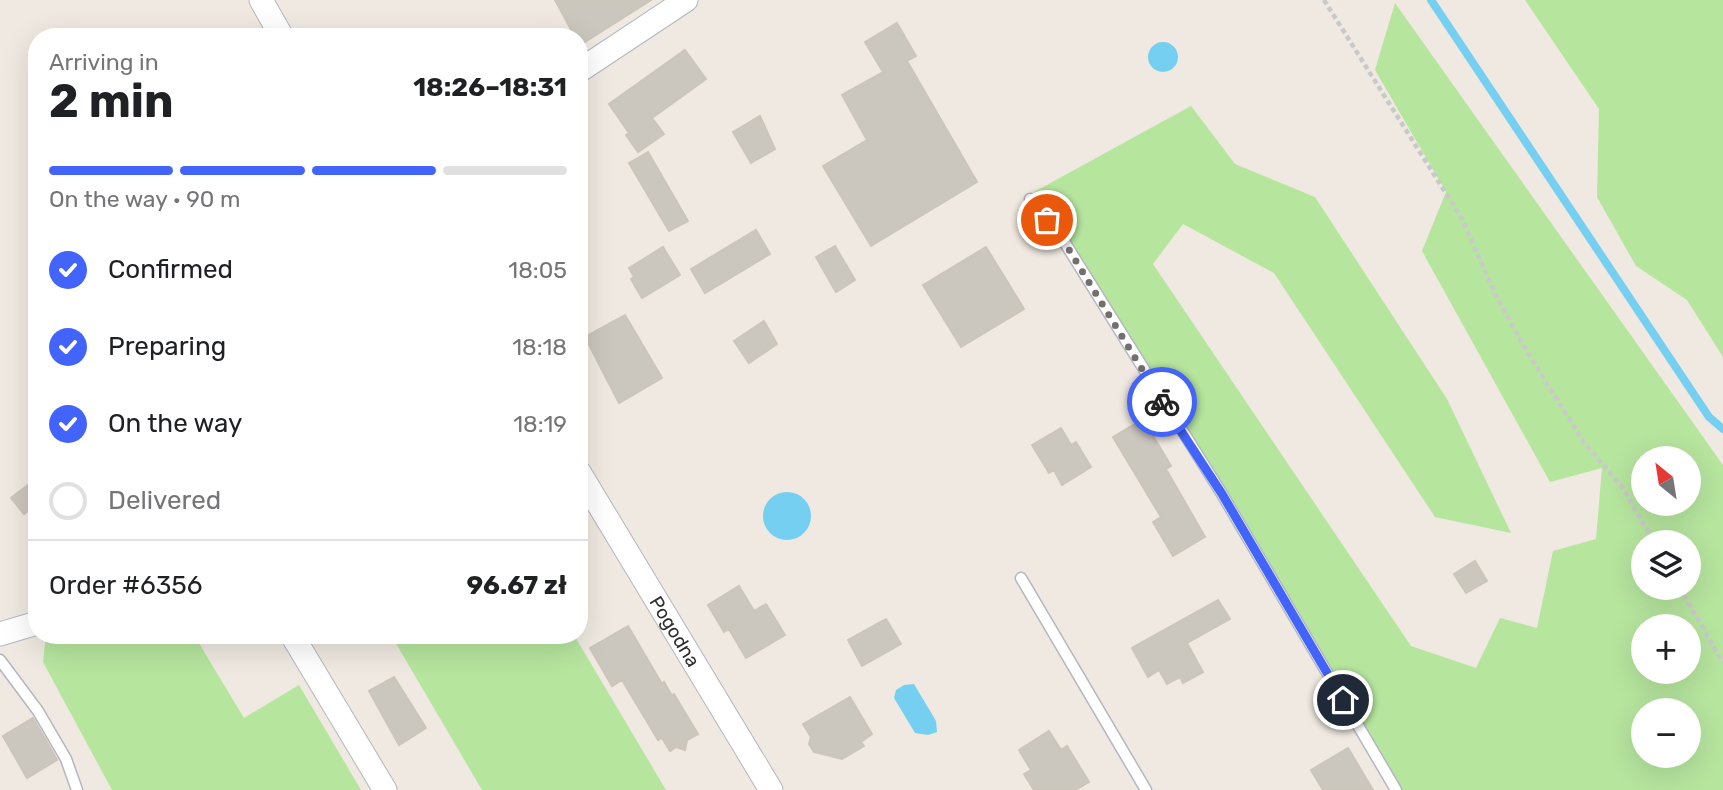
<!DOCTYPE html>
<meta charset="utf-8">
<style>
:root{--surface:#fff;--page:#f6f6f6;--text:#202124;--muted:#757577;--line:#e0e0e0;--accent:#4264fb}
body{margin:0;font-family:Rubik,sans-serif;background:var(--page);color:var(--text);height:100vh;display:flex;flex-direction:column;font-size:26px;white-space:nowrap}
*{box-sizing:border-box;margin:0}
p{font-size:23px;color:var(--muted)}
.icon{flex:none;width:38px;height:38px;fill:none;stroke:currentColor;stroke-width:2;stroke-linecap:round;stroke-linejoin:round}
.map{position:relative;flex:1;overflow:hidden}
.drawer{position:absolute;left:28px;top:28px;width:560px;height:616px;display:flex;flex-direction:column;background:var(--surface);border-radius:28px;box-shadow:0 7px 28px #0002}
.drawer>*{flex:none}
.needle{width:46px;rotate:330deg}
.controls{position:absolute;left:1631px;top:446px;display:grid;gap:14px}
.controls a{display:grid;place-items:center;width:70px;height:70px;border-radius:50%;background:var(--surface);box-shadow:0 7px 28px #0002;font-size:35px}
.pin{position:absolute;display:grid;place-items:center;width:60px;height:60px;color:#fff;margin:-30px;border:4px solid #fff;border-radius:50%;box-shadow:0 2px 7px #0007}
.courier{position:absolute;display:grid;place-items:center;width:70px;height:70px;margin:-35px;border:5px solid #4264fb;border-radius:50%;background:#fff;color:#222;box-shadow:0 2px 9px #0007}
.overview em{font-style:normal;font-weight:700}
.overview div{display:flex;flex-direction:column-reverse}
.overview{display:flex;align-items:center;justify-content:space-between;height:119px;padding:0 21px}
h1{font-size:46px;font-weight:700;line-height:52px}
.bar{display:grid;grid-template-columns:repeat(4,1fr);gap:10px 7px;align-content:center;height:84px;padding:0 21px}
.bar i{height:9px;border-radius:5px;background:var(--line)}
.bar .on{background:var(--accent)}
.bar p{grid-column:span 4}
.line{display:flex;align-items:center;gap:18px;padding:0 21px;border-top:2px solid var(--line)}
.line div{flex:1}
ol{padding:0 21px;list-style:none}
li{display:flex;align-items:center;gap:21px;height:77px}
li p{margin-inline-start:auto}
li .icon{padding:7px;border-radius:50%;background:var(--accent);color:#fff;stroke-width:4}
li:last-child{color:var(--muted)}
li i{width:38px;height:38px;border:4px solid var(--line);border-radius:50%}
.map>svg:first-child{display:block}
</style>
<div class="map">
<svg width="1723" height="790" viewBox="0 0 1723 790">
<rect width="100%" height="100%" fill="#efe9e1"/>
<path fill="#b6e59e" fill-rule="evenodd" d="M 1525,0 L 1723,0 L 1723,357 L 1687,300 L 1636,266 L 1597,197 L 1599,109 Z
M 1395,3 L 1723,465 L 1723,790 L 1399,790 L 1034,192 L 1191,106 L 1235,164 L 1315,197 L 1447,399 L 1511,533 L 1435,517 L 1274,273 L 1183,224 L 1153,264 L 1411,646 L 1476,668 L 1500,618 L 1537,628 L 1553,551 L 1596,539 L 1602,468 L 1550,482 L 1422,251 L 1446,192 L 1375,70 ZM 1643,458 L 1689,458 L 1689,504 L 1643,504 ZM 1643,542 L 1689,542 L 1689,588 L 1643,588 ZM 1643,626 L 1689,626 L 1689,672 L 1643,672 ZM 1643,710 L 1689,710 L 1689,756 L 1643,756 Z
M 46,635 L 194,635 L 244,718 L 299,685 L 361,790 L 112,790 L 43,662 Z
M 391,635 L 574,635 L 666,790 L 482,790 Z"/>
<path fill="#75cff0" d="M1148 57a15 15 0 1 1 30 0a15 15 0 1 1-30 0Z
M763 516a24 24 0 1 1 48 0a24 24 0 1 1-48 0Z
M 914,684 L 936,721 L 937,732 L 928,735 L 915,733 L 894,698 L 896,690 L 904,685 Z"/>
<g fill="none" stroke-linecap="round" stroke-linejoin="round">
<path stroke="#75cff0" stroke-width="8" d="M 1431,0 L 1709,417 L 1723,429"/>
</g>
<path fill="#cbc7bf" stroke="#cbc5ba" stroke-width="2" d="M 555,0 L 651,0 L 580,45 L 579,37 L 575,37 Z
M 897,23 L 916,56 L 907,61 L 977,182 L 871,246 L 823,166 L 867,140 L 842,95 L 883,72 L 865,42 Z
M 685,50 L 706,79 L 652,118 L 664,134 L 638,152 L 626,135 L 629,133 L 609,104 Z
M 760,116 L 775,149 L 751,163 L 733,132 Z
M 648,152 L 688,221 L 669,231 L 629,163 Z
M 756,230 L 770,254 L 705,293 L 691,269 Z
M 835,246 L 855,280 L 836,292 L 816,257 Z
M 663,247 L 680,275 L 642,298 L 631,279 L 634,277 L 629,268 Z
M 986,247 L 1024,309 L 961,347 L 923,285 Z
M 625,315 L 662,378 L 619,403 L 585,337 Z
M 764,321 L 777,344 L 749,363 L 734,341 Z
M 1143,419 L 1171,466 L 1166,469 L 1205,537 L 1173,556 L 1153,522 L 1161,517 L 1113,437 Z
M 1061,428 L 1071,445 L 1076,442 L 1091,467 L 1062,485 L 1054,470 L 1049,473 L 1032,445 Z
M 37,478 L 37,504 L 24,514 L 11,498 Z
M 1475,561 L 1487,581 L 1466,593 L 1454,574 Z
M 739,586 L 754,611 L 766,604 L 785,635 L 746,658 L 729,629 L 724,632 L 708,605 Z
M 1218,600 L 1230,619 L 1187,643 L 1203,672 L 1183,683 L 1180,677 L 1167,684 L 1159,670 L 1148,677 L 1132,648 Z
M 886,619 L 901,644 L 862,666 L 848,640 Z
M 628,626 L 662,684 L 664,682 L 672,696 L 674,694 L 698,734 L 687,740 L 685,750 L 676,747 L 670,751 L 662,738 L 658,740 L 622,680 L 612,686 L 590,648 Z
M 394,677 L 426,728 L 399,745 L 369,691 Z
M 850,697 L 872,734 L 861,742 L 864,746 L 842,759 L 814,752 L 809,744 L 811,737 L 803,724 Z
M 33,718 L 57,760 L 27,778 L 3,736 Z
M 1049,731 L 1061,750 L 1067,746 L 1089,782 L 1075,790 L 1034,790 L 1024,774 L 1031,770 L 1019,750 Z
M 1348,748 L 1373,790 L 1323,790 L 1311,770 Z"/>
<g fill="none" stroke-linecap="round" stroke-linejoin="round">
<g stroke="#b4b7c1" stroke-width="13">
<path id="lane" d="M 1030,199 L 1060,235 L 1222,494 L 1396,790
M 1021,578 L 1146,790
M 0,660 L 38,711 L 66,759 L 77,790"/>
</g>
<g stroke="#b4b7c1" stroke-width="25">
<g id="street">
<path d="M 261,0 L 282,37"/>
<path d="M 579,71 L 686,0"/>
<path id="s1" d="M 579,472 L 771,790"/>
<path d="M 0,634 L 37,623"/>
<path d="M 292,635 L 385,790"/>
</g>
</g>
<path stroke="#c9c9c9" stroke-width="4.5" stroke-dasharray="5 3.5" stroke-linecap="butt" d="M 1324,0 L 1462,219 L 1496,296 L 1528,353 L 1585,444 L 1622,487 L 1654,542
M 1680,588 L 1723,663"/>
<use href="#lane" stroke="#fff" stroke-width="10"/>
<use href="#street" stroke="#fff" stroke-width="23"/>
</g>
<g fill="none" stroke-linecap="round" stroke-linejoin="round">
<path stroke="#726f6d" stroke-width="7" stroke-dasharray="0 12.6" d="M 1047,220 L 1060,235 L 1162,402"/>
<path stroke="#4264fb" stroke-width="9" d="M 1162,402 L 1222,494 L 1343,700"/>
</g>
<g text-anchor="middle" stroke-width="5" stroke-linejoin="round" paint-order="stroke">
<g font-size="19" fill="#2e2e2e" stroke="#fff">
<text dy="7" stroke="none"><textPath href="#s1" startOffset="186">Pogodna</textPath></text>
</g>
</g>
</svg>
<div class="controls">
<a><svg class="needle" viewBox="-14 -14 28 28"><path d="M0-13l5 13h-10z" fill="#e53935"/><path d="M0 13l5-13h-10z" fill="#757577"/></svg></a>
<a><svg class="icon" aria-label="layers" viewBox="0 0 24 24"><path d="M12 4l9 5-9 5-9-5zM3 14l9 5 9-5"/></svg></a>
<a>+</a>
<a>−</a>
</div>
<div class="pin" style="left:1047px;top:220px;background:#ea580c"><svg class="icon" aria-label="bag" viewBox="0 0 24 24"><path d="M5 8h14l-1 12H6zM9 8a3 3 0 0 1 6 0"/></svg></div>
<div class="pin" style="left:1343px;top:700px;background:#1f2937"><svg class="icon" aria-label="home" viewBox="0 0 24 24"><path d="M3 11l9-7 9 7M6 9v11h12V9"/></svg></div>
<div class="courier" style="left:1162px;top:402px"><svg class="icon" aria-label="bike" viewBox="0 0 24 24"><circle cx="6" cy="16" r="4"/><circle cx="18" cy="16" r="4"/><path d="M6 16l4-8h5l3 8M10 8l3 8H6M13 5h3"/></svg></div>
<section class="drawer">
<div class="overview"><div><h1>2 min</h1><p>Arriving in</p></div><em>18:26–18:31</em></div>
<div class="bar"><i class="on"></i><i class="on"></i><i class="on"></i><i></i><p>On the way · 90 m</p></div>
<ol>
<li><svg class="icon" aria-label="check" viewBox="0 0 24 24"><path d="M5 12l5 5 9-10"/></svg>Confirmed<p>18:05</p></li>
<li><svg class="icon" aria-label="check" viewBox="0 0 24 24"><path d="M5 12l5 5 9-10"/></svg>Preparing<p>18:18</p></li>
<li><svg class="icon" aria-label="check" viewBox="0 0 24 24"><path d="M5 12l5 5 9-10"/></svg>On the way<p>18:19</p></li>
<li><i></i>Delivered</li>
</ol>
<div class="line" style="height:91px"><div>Order #6356</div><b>96.67 zł</b></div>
</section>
</div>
